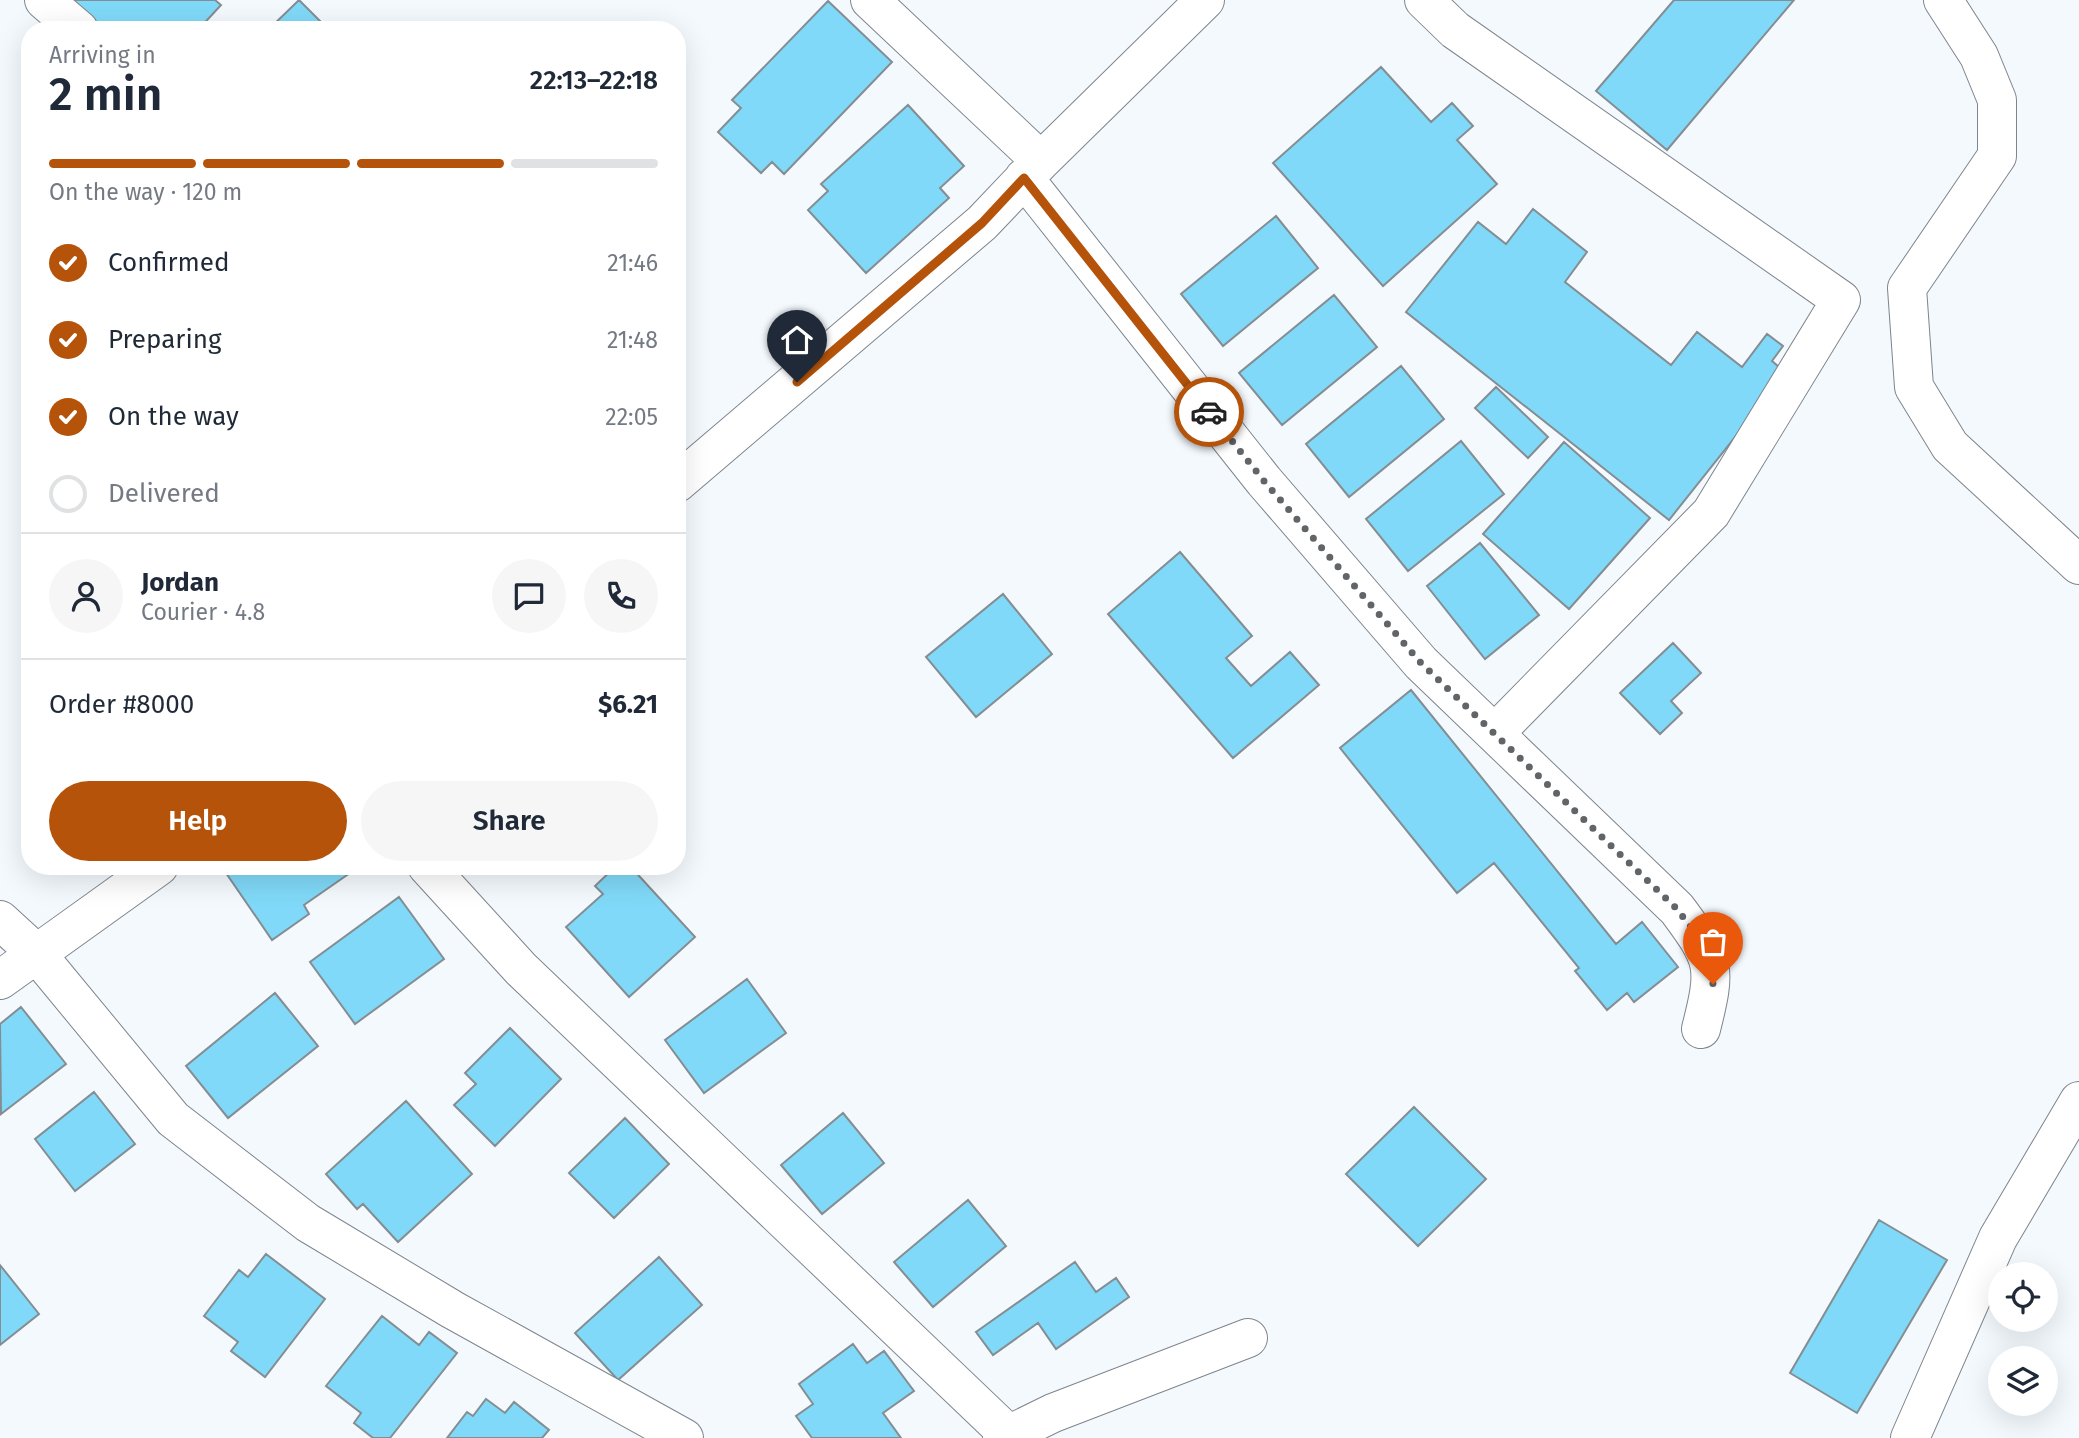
<!DOCTYPE html>
<meta charset="utf-8">
<style>
:root{--surface:#fff;--page:#f6f6f7;--text:#1f2937;--muted:#747a83;--line:#e0e1e3;--accent:#b45309}
body{margin:0;font-family:"Fira Sans",sans-serif;background:var(--page);color:var(--text);height:100vh;display:flex;flex-direction:column;font-size:26px;white-space:nowrap}
*{box-sizing:border-box;margin:0}
p{font-size:23px;color:var(--muted)}
.icon{flex:none;width:38px;height:38px;fill:none;stroke:currentColor;stroke-width:2;stroke-linecap:round;stroke-linejoin:round}
.map{position:relative;flex:1;overflow:hidden}
.drawer{position:absolute;left:21px;top:21px;width:665px;height:854px;display:flex;flex-direction:column;background:var(--surface);border-radius:28px;box-shadow:0 7px 28px #0002}
.drawer>*{flex:none}
.fabs{position:absolute;left:1988px;top:1262px;display:grid;gap:14px}
.fabs a{display:grid;place-items:center;width:70px;height:70px;border-radius:50%;background:var(--surface);box-shadow:0 7px 28px #0002;font-size:35px}
.pin{position:absolute;display:grid;place-items:center;width:60px;height:60px;color:#fff;margin:-72px -30px;border-radius:50% 50% 50% 0;rotate:-45deg;box-shadow:0 0 7px #0007}
.pin .icon{rotate:45deg}
.courier{position:absolute;display:grid;place-items:center;width:70px;height:70px;margin:-35px;border:5px solid #b45309;border-radius:50%;background:#fff;color:#222;box-shadow:0 2px 9px #0007}
.headline em{font-style:normal;font-weight:600}
.headline div{display:flex;flex-direction:column-reverse}
.headline{display:flex;align-items:center;justify-content:space-between;height:119px;padding:0 28px}
h1{font-size:46px;font-weight:600;line-height:52px}
.bar{display:grid;grid-template-columns:repeat(4,1fr);gap:10px 7px;align-content:center;height:84px;padding:0 28px}
.bar i{height:9px;border-radius:5px;background:var(--line)}
.bar .current{background:var(--accent)}
.bar p{grid-column:span 4}
.line{display:flex;align-items:center;gap:18px;padding:0 28px;border-top:2px solid var(--line)}
.line div{flex:1}
.round{display:grid;place-items:center;flex:none;width:74px;height:74px;border-radius:37px;background:var(--page)}
ol{padding:0 28px;list-style:none}
li{display:flex;align-items:center;gap:21px;height:77px}
li p{margin-inline-start:auto}
li .icon{padding:7px;border-radius:50%;background:var(--accent);color:#fff;stroke-width:4}
li:last-child{color:var(--muted)}
li i{width:38px;height:38px;border:4px solid var(--line);border-radius:50%}
.button{display:flex;gap:14px;margin-top:auto;padding:14px 28px}
.button a{flex:1;height:80px;border-radius:42px;background:var(--accent);color:#fff;font-size:28px;font-weight:600;line-height:80px;text-align:center}
.button a+a{background:var(--page);color:var(--text)}
.map>svg:first-child{display:block}
</style>
<div class="map">
<svg width="2079" height="1438" viewBox="0 0 2079 1438">
<rect width="100%" height="100%" fill="#f4f9fe"/>
<path fill="#80d9f8" stroke="#848e92" stroke-width="2" d="M 66,0 L 215,0 L 221,5 L 198,30 L 100,30 Z
M 299,0 L 329,30 L 268,30 Z
M 1674,0 L 1794,0 L 1667,150 L 1596,91 Z
M 828,1 L 892,62 L 784,174 L 772,162 L 761,173 L 718,132 L 741,108 L 732,100 Z
M 1381,67 L 1431,122 L 1452,103 L 1473,126 L 1457,140 L 1497,184 L 1383,286 L 1273,163 Z
M 908,105 L 964,166 L 940,188 L 949,198 L 866,273 L 808,210 L 828,191 L 821,184 Z
M 1533,209 L 1587,252 L 1565,282 L 1671,365 L 1697,332 L 1742,367 L 1767,334 L 1783,346 L 1772,361 L 1786,373 L 1669,520 L 1406,312 L 1478,222 L 1506,244 Z
M 1276,216 L 1318,268 L 1223,346 L 1181,294 Z
M 1334,295 L 1377,347 L 1282,425 L 1239,373 Z
M 1401,366 L 1444,419 L 1349,497 L 1306,444 Z
M 1496,387 L 1548,437 L 1528,458 L 1475,408 Z
M 1461,441 L 1504,494 L 1408,571 L 1366,519 Z
M 1564,442 L 1650,518 L 1569,609 L 1483,534 Z
M 1480,543 L 1539,615 L 1485,659 L 1427,586 Z
M 1180,552 L 1252,636 L 1226,658 L 1251,686 L 1290,652 L 1319,685 L 1233,758 L 1108,614 Z
M 1003,594 L 1052,654 L 976,717 L 926,657 Z
M 1673,643 L 1701,673 L 1671,701 L 1682,713 L 1660,734 L 1620,693 Z
M 1411,690 L 1616,944 L 1642,922 L 1678,967 L 1634,1002 L 1627,993 L 1607,1010 L 1575,971 L 1579,968 L 1494,863 L 1457,893 L 1340,748 Z
M 236,866 L 360,866 L 304,905 L 309,914 L 272,940 L 226,873 Z
M 630,866 L 695,937 L 629,997 L 566,927 L 603,894 L 595,886 L 616,866 Z
M 399,897 L 444,959 L 355,1024 L 310,962 Z
M 747,979 L 786,1033 L 704,1093 L 665,1040 Z
M 275,993 L 318,1046 L 228,1118 L 186,1066 Z
M 21,1007 L 66,1064 L 1,1114 L 0,1024 Z
M 510,1028 L 561,1079 L 495,1146 L 454,1105 L 476,1084 L 465,1073 Z
M 94,1092 L 135,1144 L 75,1191 L 35,1139 Z
M 406,1101 L 472,1174 L 398,1242 L 363,1204 L 357,1209 L 326,1174 Z
M 1414,1107 L 1486,1179 L 1418,1246 L 1346,1174 Z
M 843,1113 L 884,1163 L 822,1214 L 781,1165 Z
M 625,1118 L 669,1164 L 614,1218 L 569,1173 Z
M 968,1200 L 1006,1246 L 933,1307 L 894,1262 Z
M 1879,1220 L 1947,1260 L 1857,1413 L 1790,1373 Z
M 266,1254 L 325,1299 L 265,1377 L 231,1351 L 238,1342 L 204,1316 L 239,1270 L 248,1277 Z
M 659,1257 L 702,1305 L 618,1380 L 575,1333 Z
M 1075,1262 L 1096,1292 L 1116,1278 L 1129,1297 L 1056,1349 L 1038,1323 L 993,1355 L 976,1332 Z
M 0,1265 L 39,1314 L 0,1345 Z
M 382,1316 L 419,1345 L 429,1332 L 457,1353 L 390,1438 L 373,1438 L 354,1423 L 361,1413 L 326,1386 Z
M 853,1344 L 867,1363 L 884,1351 L 914,1391 L 883,1413 L 901,1438 L 812,1438 L 796,1416 L 813,1404 L 799,1384 Z
M 486,1399 L 505,1413 L 514,1402 L 549,1430 L 542,1438 L 447,1438 L 467,1412 L 473,1416 Z"/>
<g fill="none" stroke-linecap="round" stroke-linejoin="round">
<g stroke="#7e858c" stroke-width="40">
<path id="minor" d="M 44,0 L 79,30
M 870,0 L 1041,161
M 1424,0 L 1455,30 L 1841,300 L 1711,513 L 1495,733
M 1943,0 L 1979,56 L 1997,100 L 1997,156 L 1907,288 L 1914,387 L 1950,446 L 2079,565
M 1024,178 L 1264,481 L 1421,663 L 1677,909 C 1715,960 1717,966 1701,1029
M 677,483 L 982,223 L 1041,161 L 1205,0
M 427,866 L 521,969 L 1009,1435
M 0,920 L 36,953 L 173,1119 L 308,1223 L 453,1310 L 684,1438
M 0,980 L 159,866
M 1002,1438 L 1053,1413 L 1248,1338
M 1910,1438 L 1998,1238 L 2079,1101"/>
</g>
<use href="#minor" stroke="#fff" stroke-width="38"/>
</g>
<g fill="none" stroke-linecap="round" stroke-linejoin="round">
<path stroke="#616568" stroke-width="7" stroke-dasharray="0 12.6" d="M 1209,412 L 1264,481 L 1421,663 L 1677,909 L 1706,947 L 1713,984"/>
<path stroke="#b45309" stroke-width="9" d="M 797,382 L 982,223 L 1024,178 L 1209,412"/>
</g>
</svg>
<div class="fabs">
<a><svg class="icon" aria-label="locate" viewBox="0 0 24 24"><circle cx="12" cy="12" r="6"/><path d="M12 2v4M12 18v4M2 12h4M18 12h4"/></svg></a>
<a><svg class="icon" aria-label="layers" viewBox="0 0 24 24"><path d="M12 4l9 5-9 5-9-5zM3 14l9 5 9-5"/></svg></a>
</div>
<div class="pin" style="left:1713px;top:984px;background:#ea580c"><svg class="icon" aria-label="bag" viewBox="0 0 24 24"><path d="M5 8h14l-1 12H6zM9 8a3 3 0 0 1 6 0"/></svg></div>
<div class="pin" style="left:797px;top:382px;background:#1f2937"><svg class="icon" aria-label="home" viewBox="0 0 24 24"><path d="M3 11l9-7 9 7M6 9v11h12V9"/></svg></div>
<div class="courier" style="left:1209px;top:412px"><svg class="icon" aria-label="car" viewBox="0 0 24 24"><path d="M5 17H2v-5l4-1 3-4h7l3 4 3 1v5h-3M9 17h6M6 11h13"/><circle cx="7" cy="17" r="2"/><circle cx="17" cy="17" r="2"/></svg></div>
<section class="drawer">
<div class="headline"><div><h1>2 min</h1><p>Arriving in</p></div><em>22:13–22:18</em></div>
<div class="bar"><i class="current"></i><i class="current"></i><i class="current"></i><i></i><p>On the way · 120 m</p></div>
<ol>
<li><svg class="icon" aria-label="check" viewBox="0 0 24 24"><path d="M5 12l5 5 9-10"/></svg>Confirmed<p>21:46</p></li>
<li><svg class="icon" aria-label="check" viewBox="0 0 24 24"><path d="M5 12l5 5 9-10"/></svg>Preparing<p>21:48</p></li>
<li><svg class="icon" aria-label="check" viewBox="0 0 24 24"><path d="M5 12l5 5 9-10"/></svg>On the way<p>22:05</p></li>
<li><i></i>Delivered</li>
</ol>
<div class="line" style="height:126px"><a class="round"><svg class="icon" aria-label="person" viewBox="0 0 24 24"><circle cx="12" cy="8" r="4"/><path d="M4 21q1-7 8-7t8 7"/></svg></a><div><b>Jordan</b><p>Courier · 4.8</p></div><a class="round"><svg class="icon" aria-label="chat" viewBox="0 0 24 24"><path d="M4 5h16v11H9l-5 4z"/></svg></a><a class="round"><svg class="icon" aria-label="phone" viewBox="0 0 24 24"><path d="M5 4h4l2 5-3 2q2 4 5 5l2-3 5 2v4C11 20 4 13 5 4z"/></svg></a></div>
<div class="line" style="height:91px"><div>Order #8000</div><b>$6.21</b></div>
<div class="button"><a>Help</a><a>Share</a></div>
</section>
</div>
